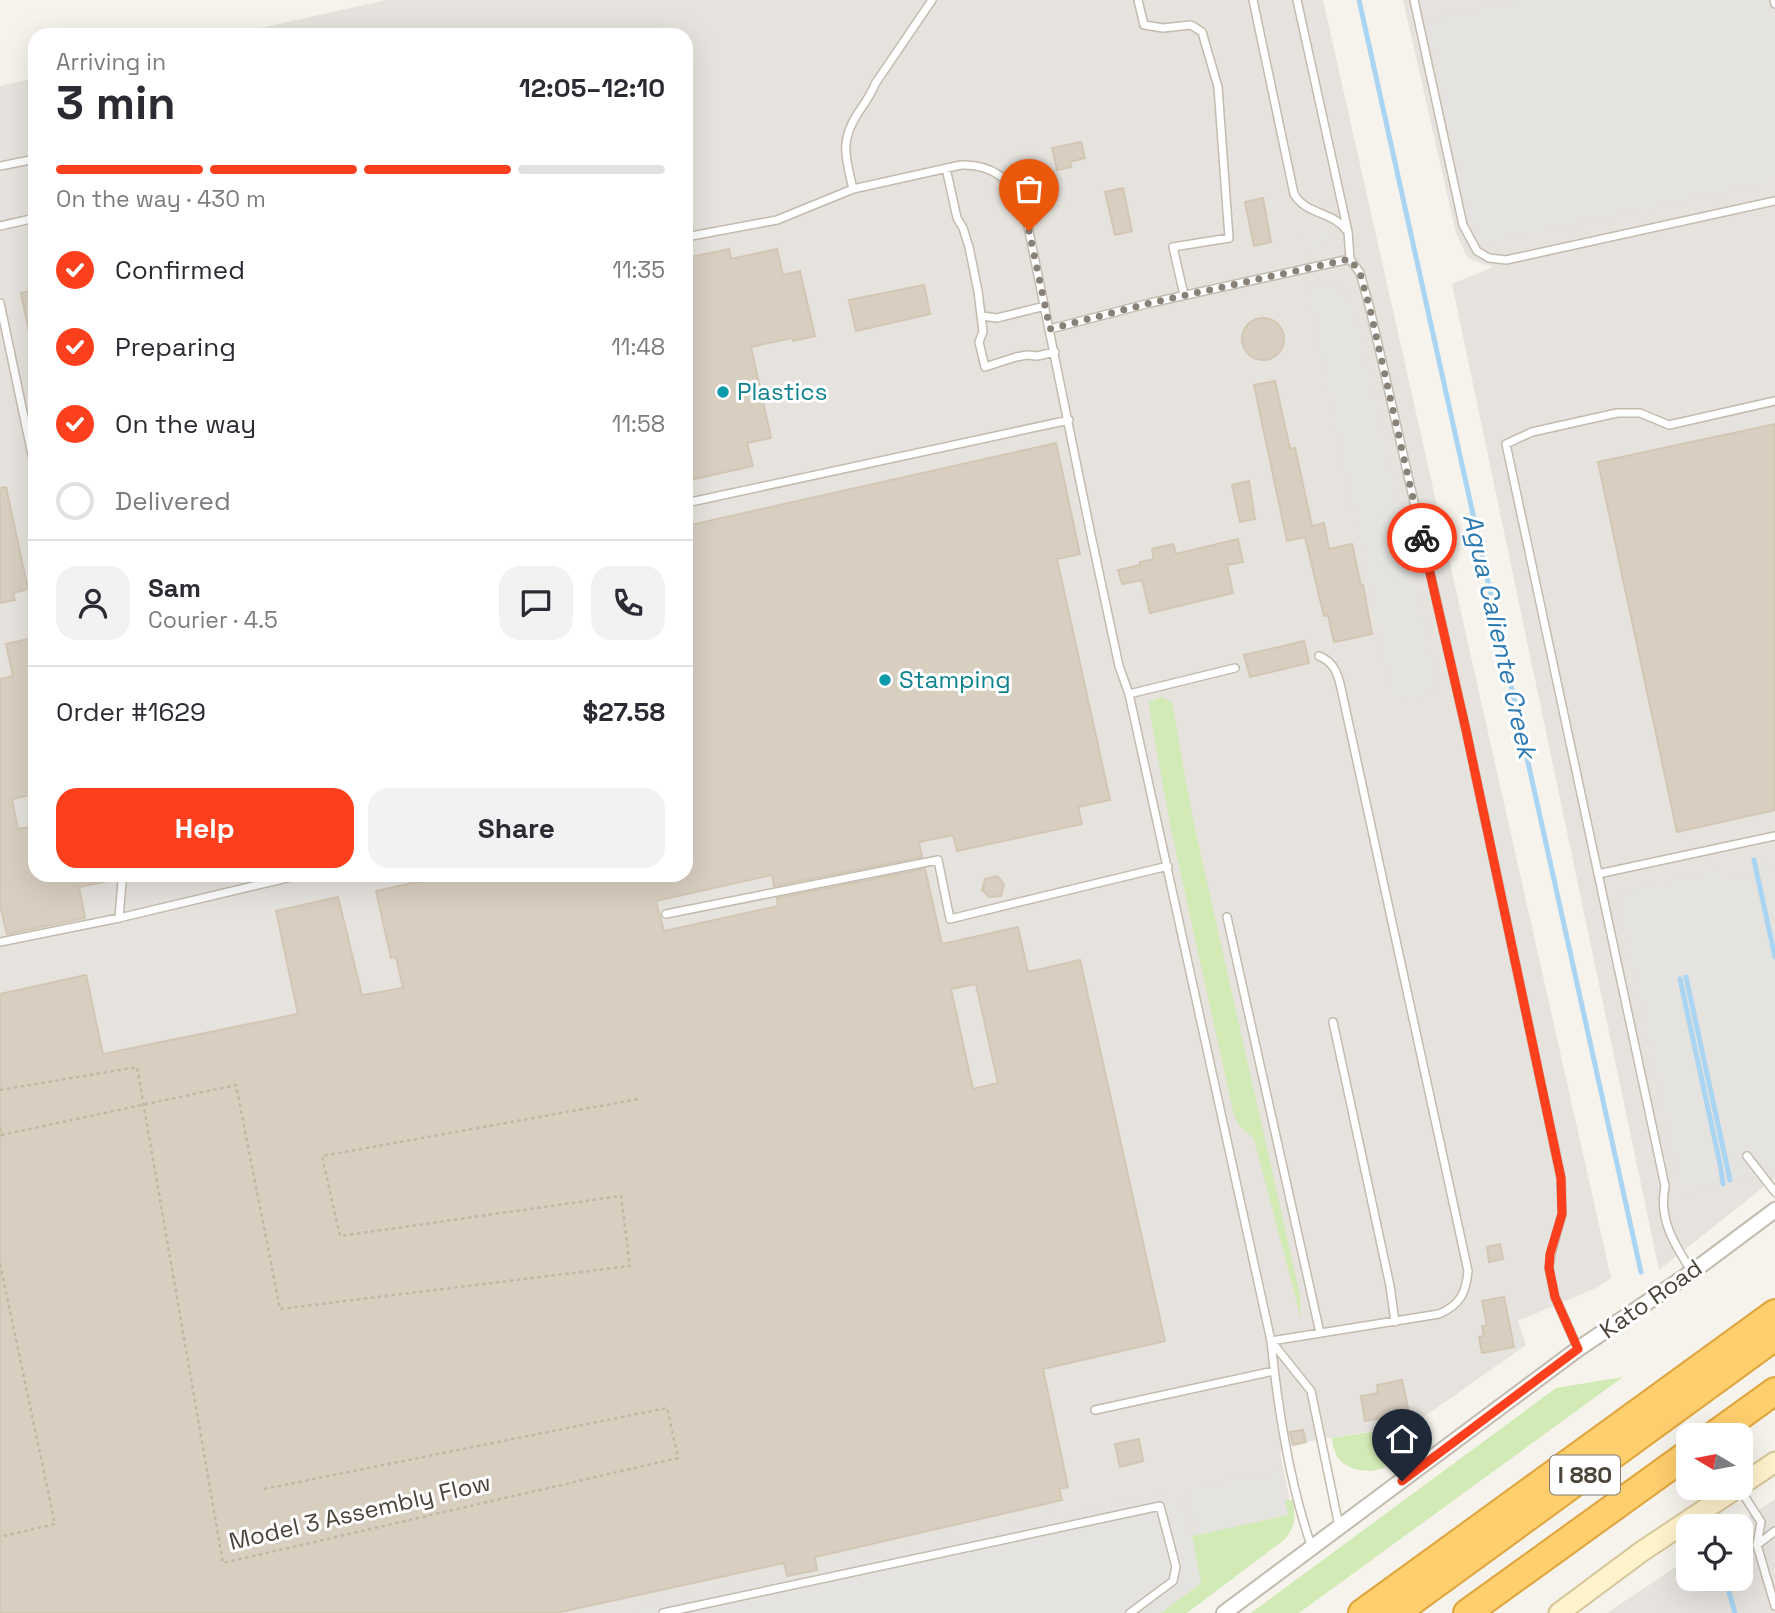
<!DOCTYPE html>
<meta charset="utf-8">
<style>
:root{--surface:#fff;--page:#f2f2f3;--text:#2b2b33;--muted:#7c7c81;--line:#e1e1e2;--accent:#fc3f1d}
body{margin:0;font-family:"Space Grotesk",sans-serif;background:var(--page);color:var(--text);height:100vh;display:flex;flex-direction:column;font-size:26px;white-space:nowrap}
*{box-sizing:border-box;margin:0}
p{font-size:23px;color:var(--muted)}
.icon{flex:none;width:38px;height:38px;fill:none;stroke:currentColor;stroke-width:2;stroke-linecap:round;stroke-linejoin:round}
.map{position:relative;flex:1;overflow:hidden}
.details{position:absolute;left:28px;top:28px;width:665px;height:854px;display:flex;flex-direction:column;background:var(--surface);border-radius:21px;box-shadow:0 7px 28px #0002}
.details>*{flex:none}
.needle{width:46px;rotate:280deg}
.controls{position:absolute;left:1676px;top:1423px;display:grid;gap:14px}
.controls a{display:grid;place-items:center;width:77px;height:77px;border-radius:14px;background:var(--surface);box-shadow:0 7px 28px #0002;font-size:35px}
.pin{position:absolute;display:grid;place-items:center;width:60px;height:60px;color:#fff;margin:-72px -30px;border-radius:50% 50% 50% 0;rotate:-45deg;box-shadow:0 0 7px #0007}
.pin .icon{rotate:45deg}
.courier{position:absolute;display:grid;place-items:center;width:70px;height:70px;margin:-35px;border:5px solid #fc3f1d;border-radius:50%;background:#fff;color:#222;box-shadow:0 2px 9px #0007}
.overview em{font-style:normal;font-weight:800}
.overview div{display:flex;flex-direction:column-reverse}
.overview{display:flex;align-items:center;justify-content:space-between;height:119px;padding:0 28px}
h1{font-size:46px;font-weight:800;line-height:52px}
.bar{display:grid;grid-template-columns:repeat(4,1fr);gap:10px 7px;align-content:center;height:84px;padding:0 28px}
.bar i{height:9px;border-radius:5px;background:var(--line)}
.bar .current{background:var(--accent)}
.bar p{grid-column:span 4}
.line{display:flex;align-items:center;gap:18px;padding:0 28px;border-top:2px solid var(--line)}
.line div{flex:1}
.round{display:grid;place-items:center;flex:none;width:74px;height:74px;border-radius:21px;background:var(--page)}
ol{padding:0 28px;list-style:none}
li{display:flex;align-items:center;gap:21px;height:77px}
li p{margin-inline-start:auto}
li .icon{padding:7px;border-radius:50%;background:var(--accent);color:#fff;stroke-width:4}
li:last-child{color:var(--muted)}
li i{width:38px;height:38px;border:4px solid var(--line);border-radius:50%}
.cta{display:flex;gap:14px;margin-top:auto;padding:14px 28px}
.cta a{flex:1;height:80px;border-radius:21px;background:var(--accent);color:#fff;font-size:28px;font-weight:800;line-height:80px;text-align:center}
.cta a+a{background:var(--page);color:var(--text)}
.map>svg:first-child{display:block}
</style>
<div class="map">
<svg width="1775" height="1613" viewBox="0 0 1775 1613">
<rect width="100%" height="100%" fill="#f6f3ec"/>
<path fill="#e6e2dd" d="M 386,0 L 1323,0 L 1611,1278 L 1598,1287 L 1518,1321 L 1526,1345 L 1414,1424 L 1306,1442 L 1293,1445 L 1280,1453 L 1293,1516 L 1168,1613 L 0,1613 L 0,86 L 35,78 L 35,875 L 686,875 L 686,35 L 229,35 Z
M 1403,0 L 1775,0 L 1775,1178 L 1659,1270 L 1452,284 L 1493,267 L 1474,261 L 1467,257 L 1456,233 Z
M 1775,1499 L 1775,1613 L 1607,1613 L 1689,1558 L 1689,1578 L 1741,1578 L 1741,1526 L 1736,1526 Z"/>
<path fill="#d2eab5" d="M 1162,697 L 1172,703 L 1193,820 L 1300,1295 L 1301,1319 L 1254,1139 L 1239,1125 L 1234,1115 L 1170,825 L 1150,713 L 1149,702 Z
M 1623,1377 L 1299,1613 L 1251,1613 L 1556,1388 Z
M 1395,1428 C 1396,1438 1399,1451 1393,1460 C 1382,1476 1350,1473 1339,1459 C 1334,1453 1333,1445 1332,1438 Z
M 1285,1500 L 1292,1500 C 1297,1516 1295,1527 1284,1540 L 1187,1613 L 1161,1613 L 1201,1583 L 1192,1536 L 1288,1515 Z"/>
<path fill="#e5e3e0" d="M 1516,0 L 1775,0 L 1775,182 L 1481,245 L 1468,216 L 1426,20 Z
M 1331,230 L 1330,240 L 1325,247 L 1307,254 L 1303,237 Z
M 1330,282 L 1337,284 L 1341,289 L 1354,309 L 1359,324 L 1440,692 L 1393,702 L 1317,340 L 1308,283 Z
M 1772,862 L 1775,876 L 1775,1173 L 1682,1194 L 1616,893 L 1725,867 L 1728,879 L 1755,873 L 1754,867 Z
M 1279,1470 L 1288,1515 L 1196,1535 L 1186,1489 Z
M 1165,1494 L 1166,1500 L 1180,1497 L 1189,1536 L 1192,1536 L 1201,1583 L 1161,1613 L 618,1613 L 785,1576 L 787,1580 L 844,1569 L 844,1564 Z"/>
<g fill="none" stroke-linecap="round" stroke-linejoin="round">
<path stroke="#a9d4f2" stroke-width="5" d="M 1359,0 L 1641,1272
M 1754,860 L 1775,957
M 1686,977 L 1730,1180
M 1680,979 L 1720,1164 L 1723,1184
M 1725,1578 L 1735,1613"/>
</g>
<path fill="#d8cfc1" stroke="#d3c7b4" stroke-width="2" fill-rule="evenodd" d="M 1081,142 L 1085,158 L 1070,162 L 1071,167 L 1057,170 L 1052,148 Z
M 1123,188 L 1132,231 L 1115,235 L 1105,192 Z
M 1263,198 L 1271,242 L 1254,246 L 1245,202 Z
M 729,249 L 731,259 L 777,249 L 783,275 L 800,271 L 815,336 L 793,341 L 792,338 L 751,347 L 771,438 L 747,443 L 753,466 L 686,481 L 686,258 Z
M 924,285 L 930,314 L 856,331 L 849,300 Z
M 35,290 L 35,332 L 29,332 L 21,293 Z
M1242 339a21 21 0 1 1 42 0a21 21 0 1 1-42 0Z
M 1275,381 L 1290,449 L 1295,448 L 1312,526 L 1324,523 L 1329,549 L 1352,544 L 1361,586 L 1363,585 L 1372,634 L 1334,642 L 1328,615 L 1324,616 L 1305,537 L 1287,541 L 1254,385 Z
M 1775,424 L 1775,810 L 1677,832 L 1598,462 Z
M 1056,443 L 1080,554 L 1057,559 L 1110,800 L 1078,807 L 1082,824 L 957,851 L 953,835 L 919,842 L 922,857 L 774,886 L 772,875 L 656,901 L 664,931 L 778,906 L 777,898 L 925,869 L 942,944 L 1018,927 L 1028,972 L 1080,960 L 1165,1341 L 1043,1369 L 1068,1487 L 1059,1489 L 1062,1500 L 815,1557 L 817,1570 L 787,1576 L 784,1563 L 556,1613 L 0,1613 L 0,994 L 86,975 L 103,1054 L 298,1014 L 276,911 L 338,897 L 362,995 L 403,988 L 396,957 L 391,958 L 376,891 L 448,875 L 686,875 L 686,526 ZM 976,984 L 998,1083 L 973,1089 L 951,989 Z
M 1249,481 L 1255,519 L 1240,522 L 1232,485 Z
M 6,487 L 28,589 L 13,593 L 15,600 L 0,603 L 0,488 Z
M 1238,539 L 1243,562 L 1227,565 L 1233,593 L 1150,613 L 1142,580 L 1122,584 L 1118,570 L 1140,565 L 1140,562 L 1154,559 L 1152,549 L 1173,544 L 1176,554 Z
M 29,639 L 35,665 L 35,794 L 12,799 L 18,829 L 35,826 L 35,875 L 108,875 L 108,881 L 79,887 L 85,918 L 7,934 L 0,905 L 0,679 L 13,676 L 6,644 Z
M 1304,641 L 1309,663 L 1250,677 L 1244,655 Z
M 997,876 L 1004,884 L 1001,896 L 989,897 L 982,890 L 985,879 Z
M 1500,1244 L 1503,1259 L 1489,1262 L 1487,1247 Z
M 1504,1297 L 1514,1347 L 1482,1353 L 1479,1337 L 1484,1336 L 1482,1326 L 1487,1325 L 1482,1301 Z
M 1402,1380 L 1409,1413 L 1365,1421 L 1361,1396 L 1378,1393 L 1377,1385 Z
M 1303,1430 L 1306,1442 L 1293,1445 L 1290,1432 Z
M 1139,1439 L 1143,1461 L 1120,1467 L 1115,1444 Z"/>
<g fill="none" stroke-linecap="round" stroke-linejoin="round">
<g stroke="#c2bbae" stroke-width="10">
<path id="lane" d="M 1138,0 L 1144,25 L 1163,28 L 1191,25 L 1202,32 L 1218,87 L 1229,238 L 1173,247 L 1184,295
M 1253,0 L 1294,194 C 1307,216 1332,210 1348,232
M 1297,0 L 1348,232 L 1350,259
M 1414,0 L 1463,225 L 1477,251 L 1489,258 L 1506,260 L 1775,201
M 1774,0 L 1775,4
M 0,166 L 35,159
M 946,168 L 957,218 L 963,228 L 969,247 L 978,291 L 983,332 L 979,342 L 985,367 L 1016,357 L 1027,355 L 1037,356 L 1055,352
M 853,189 C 846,158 839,142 858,113 C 864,104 871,95 875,84 L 932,0
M 0,226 L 35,218
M 686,237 L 777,220 L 853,189 L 961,165 C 993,164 1011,180 1024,207 L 1091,535 L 1119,666 L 1129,694 L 1271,1341 C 1278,1410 1289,1482 1312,1548
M 1350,259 L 1360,273 L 1370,309 L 1466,730 L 1561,1178 L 1562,1214 L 1551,1254 L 1549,1268 L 1555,1297 L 1578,1349
M 0,303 L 35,469
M 982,316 L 997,318 L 1045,306
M 1050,329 L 1150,303 L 1350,259
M 686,503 L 1069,420
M 1129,694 L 1235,668
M 1598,874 L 1775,836
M 666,914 L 938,860 L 950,919 L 1168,866
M 1227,917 L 1320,1333
M 119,918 L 122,882 L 120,875
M 0,942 L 119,918 L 300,875
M 1333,1022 L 1390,1286 L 1395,1322
M 1747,1156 L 1775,1192
M 1692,1272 C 1675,1245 1658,1220 1665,1186 L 1506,444 L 1532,432 L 1617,413 L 1640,413 L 1669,425 L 1775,401
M 1271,1341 L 1439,1314 C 1460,1305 1466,1293 1468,1271 L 1341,688 C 1338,674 1334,662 1319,656
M 1271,1341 L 1311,1391 L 1339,1526
M 1095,1410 L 1274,1371
M 1406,1432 L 1409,1443 L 1422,1465
M 1739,1488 L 1761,1522 L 1757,1545 L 1775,1606
M 1757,1545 L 1775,1531
M 663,1613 L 1160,1506 L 1176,1567 L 1173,1581 L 1130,1613"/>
</g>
<g stroke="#c2bbae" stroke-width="18">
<path id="street" d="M 1224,1613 L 1578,1349 L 1692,1272 L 1775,1210"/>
</g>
<g stroke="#d6c79b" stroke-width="23">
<path id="secondary" d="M 1741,1485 L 1775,1462
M 1559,1613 L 1641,1552 L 1737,1488"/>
</g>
<g stroke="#e0a43c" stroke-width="30">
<path id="highway" d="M 1714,1435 L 1775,1391
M 1362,1613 L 1775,1313
M 1396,1613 L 1775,1337
M 1467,1613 L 1689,1453"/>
</g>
<path stroke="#c4b79f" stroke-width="2.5" stroke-dasharray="3.5 3.5" stroke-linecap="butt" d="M 0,1090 L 137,1067 L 223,1563 L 678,1458 L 667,1408 L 264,1489
M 0,1128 L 1,1135 L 236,1085 L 280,1309 L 630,1266 L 621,1196 L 340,1236 L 322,1156 L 639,1099
M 0,1264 L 55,1524 L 0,1537"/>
<use href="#lane" stroke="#fff" stroke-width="7"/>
<use href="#street" stroke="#fff" stroke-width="14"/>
<use href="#secondary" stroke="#fff3cd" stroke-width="19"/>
<use href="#highway" stroke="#ffcf6e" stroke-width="26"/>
</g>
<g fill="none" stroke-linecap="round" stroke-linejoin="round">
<path stroke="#878178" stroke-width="7" stroke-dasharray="0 12.6" d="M 1029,231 L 1050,329 L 1150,303 L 1350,259 L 1360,273 L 1370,309 L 1422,538"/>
<path stroke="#fc3f1d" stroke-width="9" d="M 1402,1481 L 1578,1349 L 1555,1297 L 1549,1268 L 1550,1254 L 1562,1214 L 1561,1178 L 1466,730 L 1422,538"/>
</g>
<g fill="#0f9aa8" stroke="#fff" stroke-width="2.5">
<circle cx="723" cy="392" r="7"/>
<circle cx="885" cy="680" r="7"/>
</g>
<g text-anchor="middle" stroke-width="6" stroke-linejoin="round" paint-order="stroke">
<rect fill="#fff" stroke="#817c74" stroke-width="2" x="1550" y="1455.5" width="70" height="39" rx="5"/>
<g font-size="23" font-weight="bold" fill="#4b4439">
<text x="1585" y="1483">I 880</text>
</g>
<g font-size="24" fill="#0d838f" stroke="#fff" text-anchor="start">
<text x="737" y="400">Plastics</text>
<text x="899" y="688">Stamping</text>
</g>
<g font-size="24" fill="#4b4439" stroke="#fff">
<text transform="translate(1651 1299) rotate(-35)" y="8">Kato Road</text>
<text transform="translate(360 1512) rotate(-13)" y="8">Model 3 Assembly Flow</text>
</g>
<g font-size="26" font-style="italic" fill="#2e7ab2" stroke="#fff">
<text transform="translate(1500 636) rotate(77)" y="9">Agua Caliente Creek</text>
</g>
</g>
</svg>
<div class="controls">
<a><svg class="needle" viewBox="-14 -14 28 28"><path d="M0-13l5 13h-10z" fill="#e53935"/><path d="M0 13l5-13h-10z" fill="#7c7c81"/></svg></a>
<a><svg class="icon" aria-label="locate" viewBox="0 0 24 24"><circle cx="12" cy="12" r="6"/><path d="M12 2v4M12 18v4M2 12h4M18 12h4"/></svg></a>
</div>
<div class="pin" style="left:1029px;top:231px;background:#ea580c"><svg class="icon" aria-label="bag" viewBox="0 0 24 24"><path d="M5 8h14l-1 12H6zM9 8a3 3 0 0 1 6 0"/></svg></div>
<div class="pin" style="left:1402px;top:1481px;background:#1f2937"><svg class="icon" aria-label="home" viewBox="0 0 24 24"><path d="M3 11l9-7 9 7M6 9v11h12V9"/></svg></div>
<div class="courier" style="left:1422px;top:538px"><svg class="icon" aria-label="bike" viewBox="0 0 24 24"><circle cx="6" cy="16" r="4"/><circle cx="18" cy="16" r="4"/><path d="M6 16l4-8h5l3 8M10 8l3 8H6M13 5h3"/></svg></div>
<section class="details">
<div class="overview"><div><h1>3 min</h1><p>Arriving in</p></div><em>12:05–12:10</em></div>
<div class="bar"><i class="current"></i><i class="current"></i><i class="current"></i><i></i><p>On the way · 430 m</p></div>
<ol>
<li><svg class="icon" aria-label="check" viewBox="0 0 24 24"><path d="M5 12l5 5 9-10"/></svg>Confirmed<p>11:35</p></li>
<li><svg class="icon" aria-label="check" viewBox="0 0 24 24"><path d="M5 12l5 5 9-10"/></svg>Preparing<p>11:48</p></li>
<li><svg class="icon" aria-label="check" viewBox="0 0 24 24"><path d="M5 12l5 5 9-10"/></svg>On the way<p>11:58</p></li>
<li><i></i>Delivered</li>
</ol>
<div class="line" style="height:126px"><a class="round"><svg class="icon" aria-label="person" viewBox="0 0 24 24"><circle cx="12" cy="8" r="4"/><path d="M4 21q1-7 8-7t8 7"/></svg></a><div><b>Sam</b><p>Courier · 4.5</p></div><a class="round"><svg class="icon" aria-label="chat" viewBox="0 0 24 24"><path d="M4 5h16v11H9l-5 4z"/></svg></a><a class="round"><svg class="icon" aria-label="phone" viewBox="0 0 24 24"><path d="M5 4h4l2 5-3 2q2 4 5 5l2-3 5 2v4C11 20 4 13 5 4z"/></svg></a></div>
<div class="line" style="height:91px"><div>Order #1629</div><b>$27.58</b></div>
<div class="cta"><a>Help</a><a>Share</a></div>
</section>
</div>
